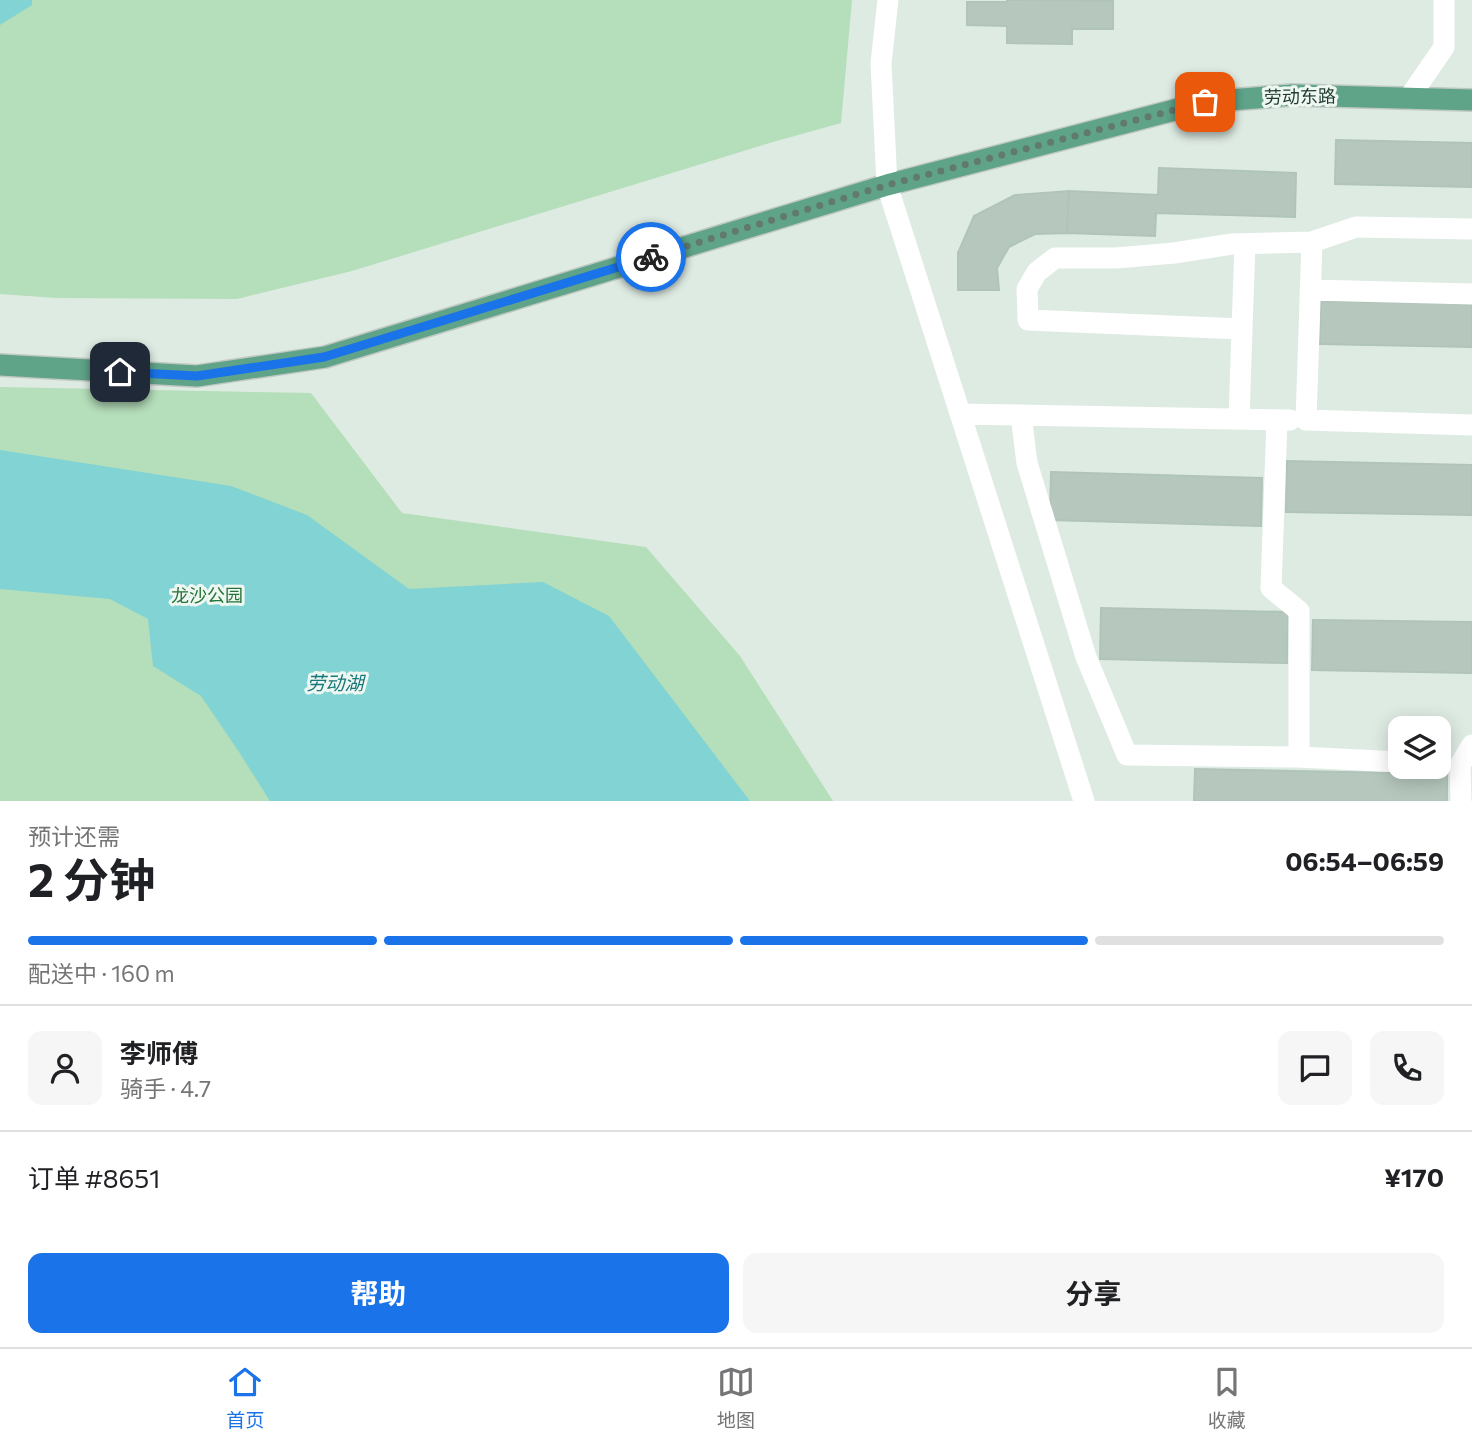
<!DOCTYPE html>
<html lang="zh">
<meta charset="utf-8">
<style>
:root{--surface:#fff;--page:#f6f6f6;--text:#202124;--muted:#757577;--line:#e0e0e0;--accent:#1a73e8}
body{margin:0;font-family:Commissioner,"Noto Sans SC",sans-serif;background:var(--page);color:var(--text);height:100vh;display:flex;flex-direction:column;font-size:26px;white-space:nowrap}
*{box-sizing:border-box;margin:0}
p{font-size:23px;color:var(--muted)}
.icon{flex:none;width:38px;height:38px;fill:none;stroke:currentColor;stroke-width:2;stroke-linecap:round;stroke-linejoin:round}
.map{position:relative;height:801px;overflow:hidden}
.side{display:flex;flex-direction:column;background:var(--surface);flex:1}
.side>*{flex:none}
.tools{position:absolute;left:1388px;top:716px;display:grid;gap:14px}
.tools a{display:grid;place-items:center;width:63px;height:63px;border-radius:14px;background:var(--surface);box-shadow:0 4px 18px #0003;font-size:35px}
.pin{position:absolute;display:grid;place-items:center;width:60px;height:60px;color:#fff;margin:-30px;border-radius:14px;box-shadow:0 4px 10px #0006}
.courier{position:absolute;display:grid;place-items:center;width:70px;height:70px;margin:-35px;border:5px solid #1a73e8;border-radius:50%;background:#fff;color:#222;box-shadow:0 2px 9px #0007}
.overview em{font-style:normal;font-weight:700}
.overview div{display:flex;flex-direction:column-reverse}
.overview{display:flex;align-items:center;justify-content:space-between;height:119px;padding:0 28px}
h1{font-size:46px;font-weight:700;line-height:52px}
.bar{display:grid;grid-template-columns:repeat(4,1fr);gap:10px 7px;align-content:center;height:84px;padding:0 28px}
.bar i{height:9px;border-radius:5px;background:var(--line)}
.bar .selected{background:var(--accent)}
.bar p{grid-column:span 4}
.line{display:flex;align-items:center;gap:18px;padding:0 28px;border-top:2px solid var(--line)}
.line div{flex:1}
.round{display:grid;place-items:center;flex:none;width:74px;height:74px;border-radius:14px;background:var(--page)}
.action{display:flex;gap:14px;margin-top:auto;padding:14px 28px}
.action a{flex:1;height:80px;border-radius:14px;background:var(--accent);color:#fff;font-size:28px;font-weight:700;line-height:80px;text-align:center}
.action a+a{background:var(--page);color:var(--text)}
.tab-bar{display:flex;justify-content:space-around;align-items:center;height:98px;border-top:2px solid var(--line);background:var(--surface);font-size:19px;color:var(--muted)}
.tab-bar a{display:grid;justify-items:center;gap:4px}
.tab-bar .selected{color:var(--accent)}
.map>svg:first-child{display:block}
</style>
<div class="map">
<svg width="1472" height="801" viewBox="0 0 1472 801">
<rect width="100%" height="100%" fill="#deebe3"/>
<path fill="#b5deba" d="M 0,0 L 852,0 L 841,123 L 773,142 L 352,271 L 237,299 L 56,298 L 0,294 Z
M 0,387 L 311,393 L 402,513 L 646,547 L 740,656 L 833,801 L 0,801 Z"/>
<path fill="#81d3d4" d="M 0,0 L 32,0 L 32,5 L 0,25 Z
M 0,450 L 231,486 L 307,515 L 409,589 L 543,582 L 609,616 L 750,801 L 270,801 L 239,752 L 201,696 L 153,666 L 148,619 L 110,599 L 0,589 Z"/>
<path fill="#b6c8be" stroke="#b0c4b9" stroke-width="2" d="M 1007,0 L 1113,1 L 1113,29 L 1072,29 L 1072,44 L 1007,43 L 1007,26 L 967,25 L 967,2 L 1007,2 Z
M 1336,140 L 1472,143 L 1472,187 L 1335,184 Z
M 1159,168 L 1296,173 L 1295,217 L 1156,213 L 1155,236 L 1067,233 L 1069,191 L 1158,195 Z
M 1069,191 L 1067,233 L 1035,234 L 1009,247 L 997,268 L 999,290 L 958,290 L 958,253 L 974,216 L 1015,195 Z
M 1321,301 L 1472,304 L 1472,347 L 1320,344 Z
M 1287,461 L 1472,465 L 1472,515 L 1286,512 Z
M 1051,472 L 1262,478 L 1261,526 L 1050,520 Z
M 1101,608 L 1288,612 L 1287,663 L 1100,659 Z
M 1313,620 L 1472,622 L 1472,673 L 1312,670 Z
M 1195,769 L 1447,774 L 1447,801 L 1194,801 Z"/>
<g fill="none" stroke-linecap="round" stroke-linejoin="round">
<g stroke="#c0c8c5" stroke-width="24">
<path id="major" d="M 0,365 L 197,376 L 325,357 L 887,185 L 1205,102 L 1292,95 L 1472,100"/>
</g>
<path stroke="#fff" stroke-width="21" d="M 888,0 L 881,63 L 887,185 L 1084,801
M 1409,98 L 1444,47 L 1444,0
M 1472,229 L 1356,227 L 1312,242 L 1306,420 L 1472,425
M 1245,244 L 1242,329 L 1028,320 L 1027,289 L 1037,272 L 1055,258 L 1116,258 L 1174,253 L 1232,244 L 1312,242
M 1310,290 L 1472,294
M 960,414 L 1290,420
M 1021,415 L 1027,463 L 1086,657 L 1127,755 L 1299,757
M 1239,419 L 1242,329
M 1277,420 L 1271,588 L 1299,611 L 1299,757 L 1400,762
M 1461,801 L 1460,765 L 1472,745"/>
<use href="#major" stroke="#5fa388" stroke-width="21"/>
</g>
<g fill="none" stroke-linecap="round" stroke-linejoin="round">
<path stroke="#61796e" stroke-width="7" stroke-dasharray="0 12.6" d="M 651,257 L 887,185 L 1205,102"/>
<path stroke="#1a73e8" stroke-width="9" d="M 120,372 L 197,376 L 324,357 L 651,257"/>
</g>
<g text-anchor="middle" stroke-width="6" stroke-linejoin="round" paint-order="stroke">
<g font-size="18" fill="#1e3b2f" stroke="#eef7f1">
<text transform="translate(1300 97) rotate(-1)" y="6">劳动东路</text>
</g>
<g font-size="18" fill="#267439" stroke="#eef7f1">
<text x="207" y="602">龙沙公园</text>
</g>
<g font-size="19" font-style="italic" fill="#16787a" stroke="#eef7f1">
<text x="335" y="690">劳动湖</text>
</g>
</g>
</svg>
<div class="tools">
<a><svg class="icon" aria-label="layers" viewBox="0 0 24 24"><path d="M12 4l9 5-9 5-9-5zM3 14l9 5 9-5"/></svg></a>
</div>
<div class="pin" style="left:1205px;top:102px;background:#ea580c"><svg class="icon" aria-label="bag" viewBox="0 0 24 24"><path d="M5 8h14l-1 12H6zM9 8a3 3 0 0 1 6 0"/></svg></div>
<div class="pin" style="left:120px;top:372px;background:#1f2937"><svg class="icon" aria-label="home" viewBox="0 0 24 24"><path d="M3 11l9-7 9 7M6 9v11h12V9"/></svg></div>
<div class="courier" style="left:651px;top:257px"><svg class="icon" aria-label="bike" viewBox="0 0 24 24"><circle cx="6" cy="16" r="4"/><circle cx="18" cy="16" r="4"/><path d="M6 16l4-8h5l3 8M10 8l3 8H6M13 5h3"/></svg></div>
</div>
<section class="side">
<div class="overview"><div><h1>2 分钟</h1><p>预计还需</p></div><em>06:54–06:59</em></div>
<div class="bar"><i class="selected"></i><i class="selected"></i><i class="selected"></i><i></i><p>配送中 · 160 m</p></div>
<div class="line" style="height:126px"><a class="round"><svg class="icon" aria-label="person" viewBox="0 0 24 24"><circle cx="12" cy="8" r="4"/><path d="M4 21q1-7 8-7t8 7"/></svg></a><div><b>李师傅</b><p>骑手 · 4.7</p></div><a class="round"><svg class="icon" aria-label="chat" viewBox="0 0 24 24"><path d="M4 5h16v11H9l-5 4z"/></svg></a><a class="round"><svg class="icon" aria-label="phone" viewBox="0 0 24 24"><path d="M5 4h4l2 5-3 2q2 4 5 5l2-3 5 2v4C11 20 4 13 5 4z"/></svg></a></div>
<div class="line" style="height:91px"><div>订单 #8651</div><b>¥170</b></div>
<div class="action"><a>帮助</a><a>分享</a></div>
</section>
<nav class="tab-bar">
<a class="selected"><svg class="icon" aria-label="home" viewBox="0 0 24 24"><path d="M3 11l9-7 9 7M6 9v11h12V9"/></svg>首页</a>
<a><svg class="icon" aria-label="map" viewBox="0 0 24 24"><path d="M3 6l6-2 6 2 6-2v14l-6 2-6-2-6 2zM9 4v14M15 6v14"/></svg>地图</a>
<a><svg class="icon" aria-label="saved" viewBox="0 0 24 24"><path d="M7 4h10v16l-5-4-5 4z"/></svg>收藏</a>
</nav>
